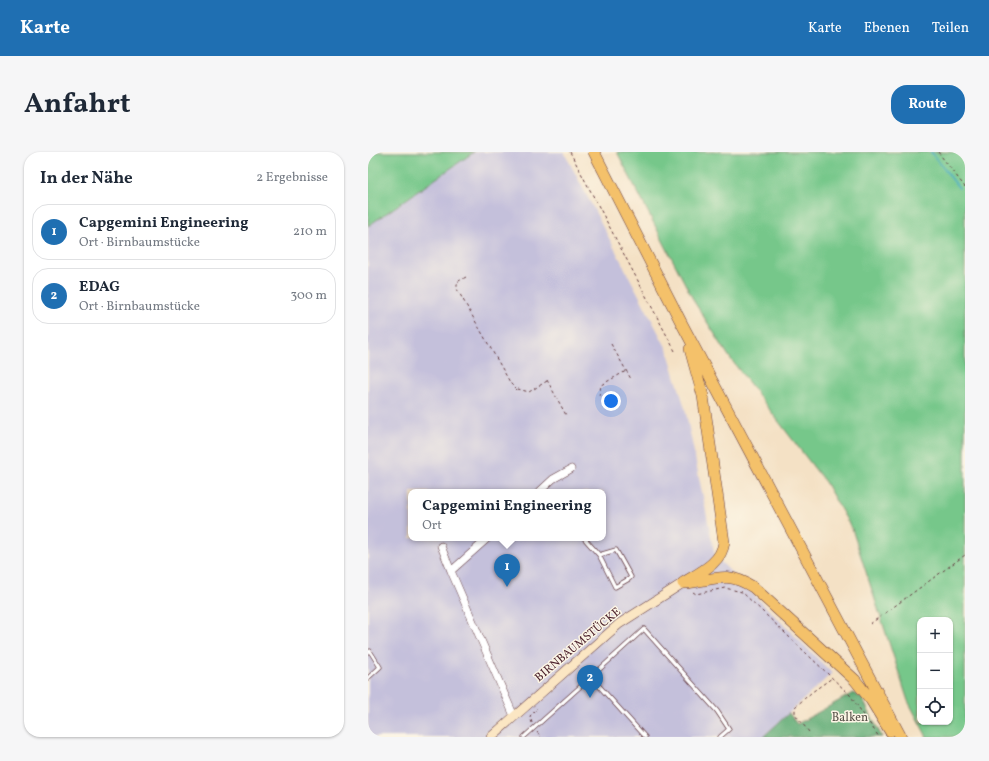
<!DOCTYPE html>
<html lang="de">
<meta charset="utf-8">
<style>
:root{--surface:#fff;--page:#f6f6f7;--text:#1f2937;--muted:#747a83;--line:#e0e1e3;--accent:#1f6fb2}
body{margin:0;font-family:Vollkorn,serif;background:var(--page);color:var(--text)}
.controls{position:absolute;right:12px;bottom:12px;display:grid;overflow:hidden;border-radius:8px;box-shadow:0 1px 3px #0004}
.controls button{width:36px;height:36px;display:grid;place-items:center;padding:0;border:0;border-bottom:1px solid var(--line);background:var(--surface);color:var(--text);font:20px sans-serif}
.you{position:absolute;left:243px;top:249px;width:14px;height:14px;margin:-10px;border:3px solid #fff;border-radius:50%;background:#1a73e8;box-shadow:0 0 0 6px #1a73e833}
.badge{display:grid;place-items:center;width:26px;height:26px;border-radius:50%;background:var(--accent);color:#fff;font-size:13px;font-weight:700}
.pin{position:absolute;translate:-50% -33px;filter:drop-shadow(0 1px 2px #0008)}
.pin::after{content:'';position:absolute;top:21px;width:14px;height:12px;background:inherit;clip-path:polygon(0 0,100% 0,50% 100%)}
.popup{position:absolute;left:40px;top:337px;width:198px;height:52px;box-sizing:border-box;display:grid;place-content:center;border-radius:8px;background:var(--surface);filter:drop-shadow(0 1px 3px #0005);font-size:13px;white-space:nowrap;color:var(--muted)}
.popup b{font-size:15px;color:var(--text)}
.popup::after{content:'';position:absolute;left:50%;top:100%;margin-left:-8px;border:8px solid transparent;border-top-color:var(--surface)}
.list{margin:0;padding:0;list-style:none}
h2{display:flex;justify-content:space-between;align-items:center;height:52px;margin:0;padding:0 16px;font-size:17px}
h2 small{font-size:13px;font-weight:400;color:var(--muted)}
.list li{display:grid;grid-template-columns:26px 1fr auto;gap:12px;align-items:center;box-sizing:border-box;height:56px;margin:0 8px 8px;padding:0 8px;border:1px solid var(--line);border-radius:16px}
.list b{display:block;font-size:15px;white-space:nowrap}
.list p{margin:0;font-size:13px;white-space:nowrap;color:var(--muted)}
.list em{font-size:13px;font-style:normal;color:var(--muted)}
.icon{flex:none;width:22px;height:22px;fill:none;stroke:currentColor;stroke-width:2;stroke-linecap:round;stroke-linejoin:round}
.map{position:relative;flex:none;width:597px;height:585px;overflow:hidden;border-radius:16px}
header{display:flex;align-items:center;gap:24px;box-sizing:border-box;height:56px;padding:0 20px;background:var(--accent);color:#fff}
header strong{font-size:19px}
nav{display:flex;gap:22px;margin-inline-start:auto;font-size:14px}
.intro{display:flex;align-items:center;justify-content:space-between;box-sizing:border-box;height:96px;padding:0 24px}
h1{margin:0;font-size:28px}
.button{padding:10px 18px;border-radius:16px;background:var(--accent);color:#fff;font-size:14px;font-weight:700}
main{display:flex;gap:24px;padding:0 24px}
aside{flex:1;background:var(--surface);border-radius:16px;box-shadow:0 1px 3px #0004}
.map>svg:first-child{display:block}
.industrial{fill:#c4c0db;fill-rule:evenodd}
.green{fill:#76c78a;stroke:#60735a;fill-rule:evenodd}
.forest{fill:#60ac76;stroke:#556650}
.lines{fill:none;stroke-linecap:round;stroke-linejoin:round}
.stream{stroke:#3faabf;stroke-width:2}
.lane-casing{stroke:#643c42;stroke-width:5}
.street-casing{stroke:#643c42;stroke-width:8}
.secondary-casing{stroke:#643c42;stroke-width:10}
.primary-casing{stroke:#643c42;stroke-width:12}
.path{stroke:#643c42;stroke-width:1;stroke-dasharray:3 3;stroke-linecap:butt}
.lane{stroke:#fff;stroke-width:3.5}
.street{stroke:#fff;stroke-width:7}
.secondary{stroke:#fbe6c3;stroke-width:9}
.primary{stroke:#f4c16a;stroke-width:11}
.labels{text-anchor:middle;dominant-baseline:central;stroke-width:3;stroke-linejoin:round;paint-order:stroke}
.street-label{font-size:12px;fill:#4a1f2b;stroke:#fcf5e5}
.park-label{font-size:12px;fill:#575148;stroke:#fcf5e5}
</style>
<header>
<strong>Karte</strong>
<nav><a>Karte</a><a>Ebenen</a><a>Teilen</a></nav>
</header>
<div class="intro"><h1>Anfahrt</h1><a class="button">Route</a></div>
<main>
<aside>
<h2>In der Nähe<small>2 Ergebnisse</small></h2>
<ul class="list">
<li><span class="badge">1</span><div><b>Capgemini Engineering</b><p>Ort · Birnbaumstücke</p></div><em>210 m</em></li>
<li><span class="badge">2</span><div><b>EDAG</b><p>Ort · Birnbaumstücke</p></div><em>300 m</em></li>
</ul>
</aside>
<div class="map">
<svg width="597" height="585" viewBox="0 0 597 585">
<rect width="100%" height="100%" fill="#fcf5e5"/>
<filter id="ink" filterUnits="userSpaceOnUse"><feTurbulence type="fractalNoise" baseFrequency=".025" numOctaves="2"/><feDisplacementMap in="SourceGraphic" scale="8" xChannelSelector="R" yChannelSelector="G"/><feConvolveMatrix kernelMatrix="1 2 1 2 8 2 1 2 1" color-interpolation-filters="sRGB"/></filter>
<filter id="wash" filterUnits="userSpaceOnUse"><feTurbulence type="fractalNoise" baseFrequency=".012" numOctaves="4" result="noise"/><feDisplacementMap in="SourceGraphic" scale="16" xChannelSelector="R" yChannelSelector="G"/><feGaussianBlur stdDeviation="0.9" result="paint"/><feColorMatrix in="noise" values="0 0 0 0 0 0 0 0 0 0 0 0 0 0 0 0 0 1.4 0 .05"/><feComposite in="paint" operator="in"/></filter>
<g filter="url(#wash)">
<rect width="100%" height="100%" fill="#f4e1c5"/>
<path class="industrial" d="M106,0H196L299,197L317,256L347,404L464,521L395,585H0V74ZM43,340H235V386H43Z"/>
<path class="green" d="M0,0H106L0,74Z
M249,0H597V585H559L540,549L484,377L457,330L362,206L327,151ZM552,468H582V570H552Z"/>
<path class="forest" d="M485,541L494,546L514,585H395L421,561L429,572Z"/>
<g class="lines">
<path class="stream" d="M563,0L591,36"/>
</g>
</g>
<g filter="url(#ink)">
<g class="lines">
<g class="lane-casing">
<path id="lane" d="M216,386L231,403L247,435L261,427L263,425L248,398L231,403
M0,500L2,499L12,515L0,526
M223,525L276,477L349,559L361,577L352,585
M156,585L223,525L277,585"/>
</g>
<g class="street-casing">
<path id="street" d="M171,340L185,327L203,317
M120,386L83,419L146,564
M73,394L83,419"/>
</g>
<g class="secondary-casing">
<path id="secondary" d="M123,585L251,472L315,431"/>
</g>
<g class="primary-casing">
<path id="primary" d="M226,0L314,172L533,585
M315,431C331,421 354,411 356,390L335,244L322,197
M318,431C347,428 357,418 385,435L487,528L503,548L522,579"/>
</g>
<path class="path" d="M202,0L307,199
M570,0L597,35
M98,125L89,130V137L143,232L150,239V237L161,240L179,229
M243,192L263,227
M179,228L198,263
M231,244L233,233L258,219
M325,440L328,442L357,436L374,440L482,543L511,585
M502,472L597,403
M164,571L162,564L169,557L168,556
M169,580L173,585
M441,580L427,562V555L444,540L464,526"/>
<use href="#lane" class="lane"/>
<use href="#street" class="street"/>
<use href="#secondary" class="secondary"/>
<use href="#primary" class="primary"/>
</g>
</g>
<g class="labels">
<g class="street-label">
<text transform="translate(210 493) rotate(-40)">BIRNBAUMSTÜCKE</text>
</g>
<g class="park-label">
<text x="482" y="566">Balken</text>
</g>
</g>
</svg>
<div class="controls">
<button>+</button>
<button>−</button>
<button><svg class="icon" aria-label="locate" viewBox="0 0 24 24"><circle cx="12" cy="12" r="6"/><path d="M12 2v4M12 18v4M2 12h4M18 12h4"/></svg></button>
</div>
<div class="you"></div>
<div class="pin badge" style="left:139px;top:435px">1</div>
<div class="popup"><b>Capgemini Engineering</b>Ort</div>
<div class="pin badge" style="left:222px;top:546px">2</div>
</div>
</main>
